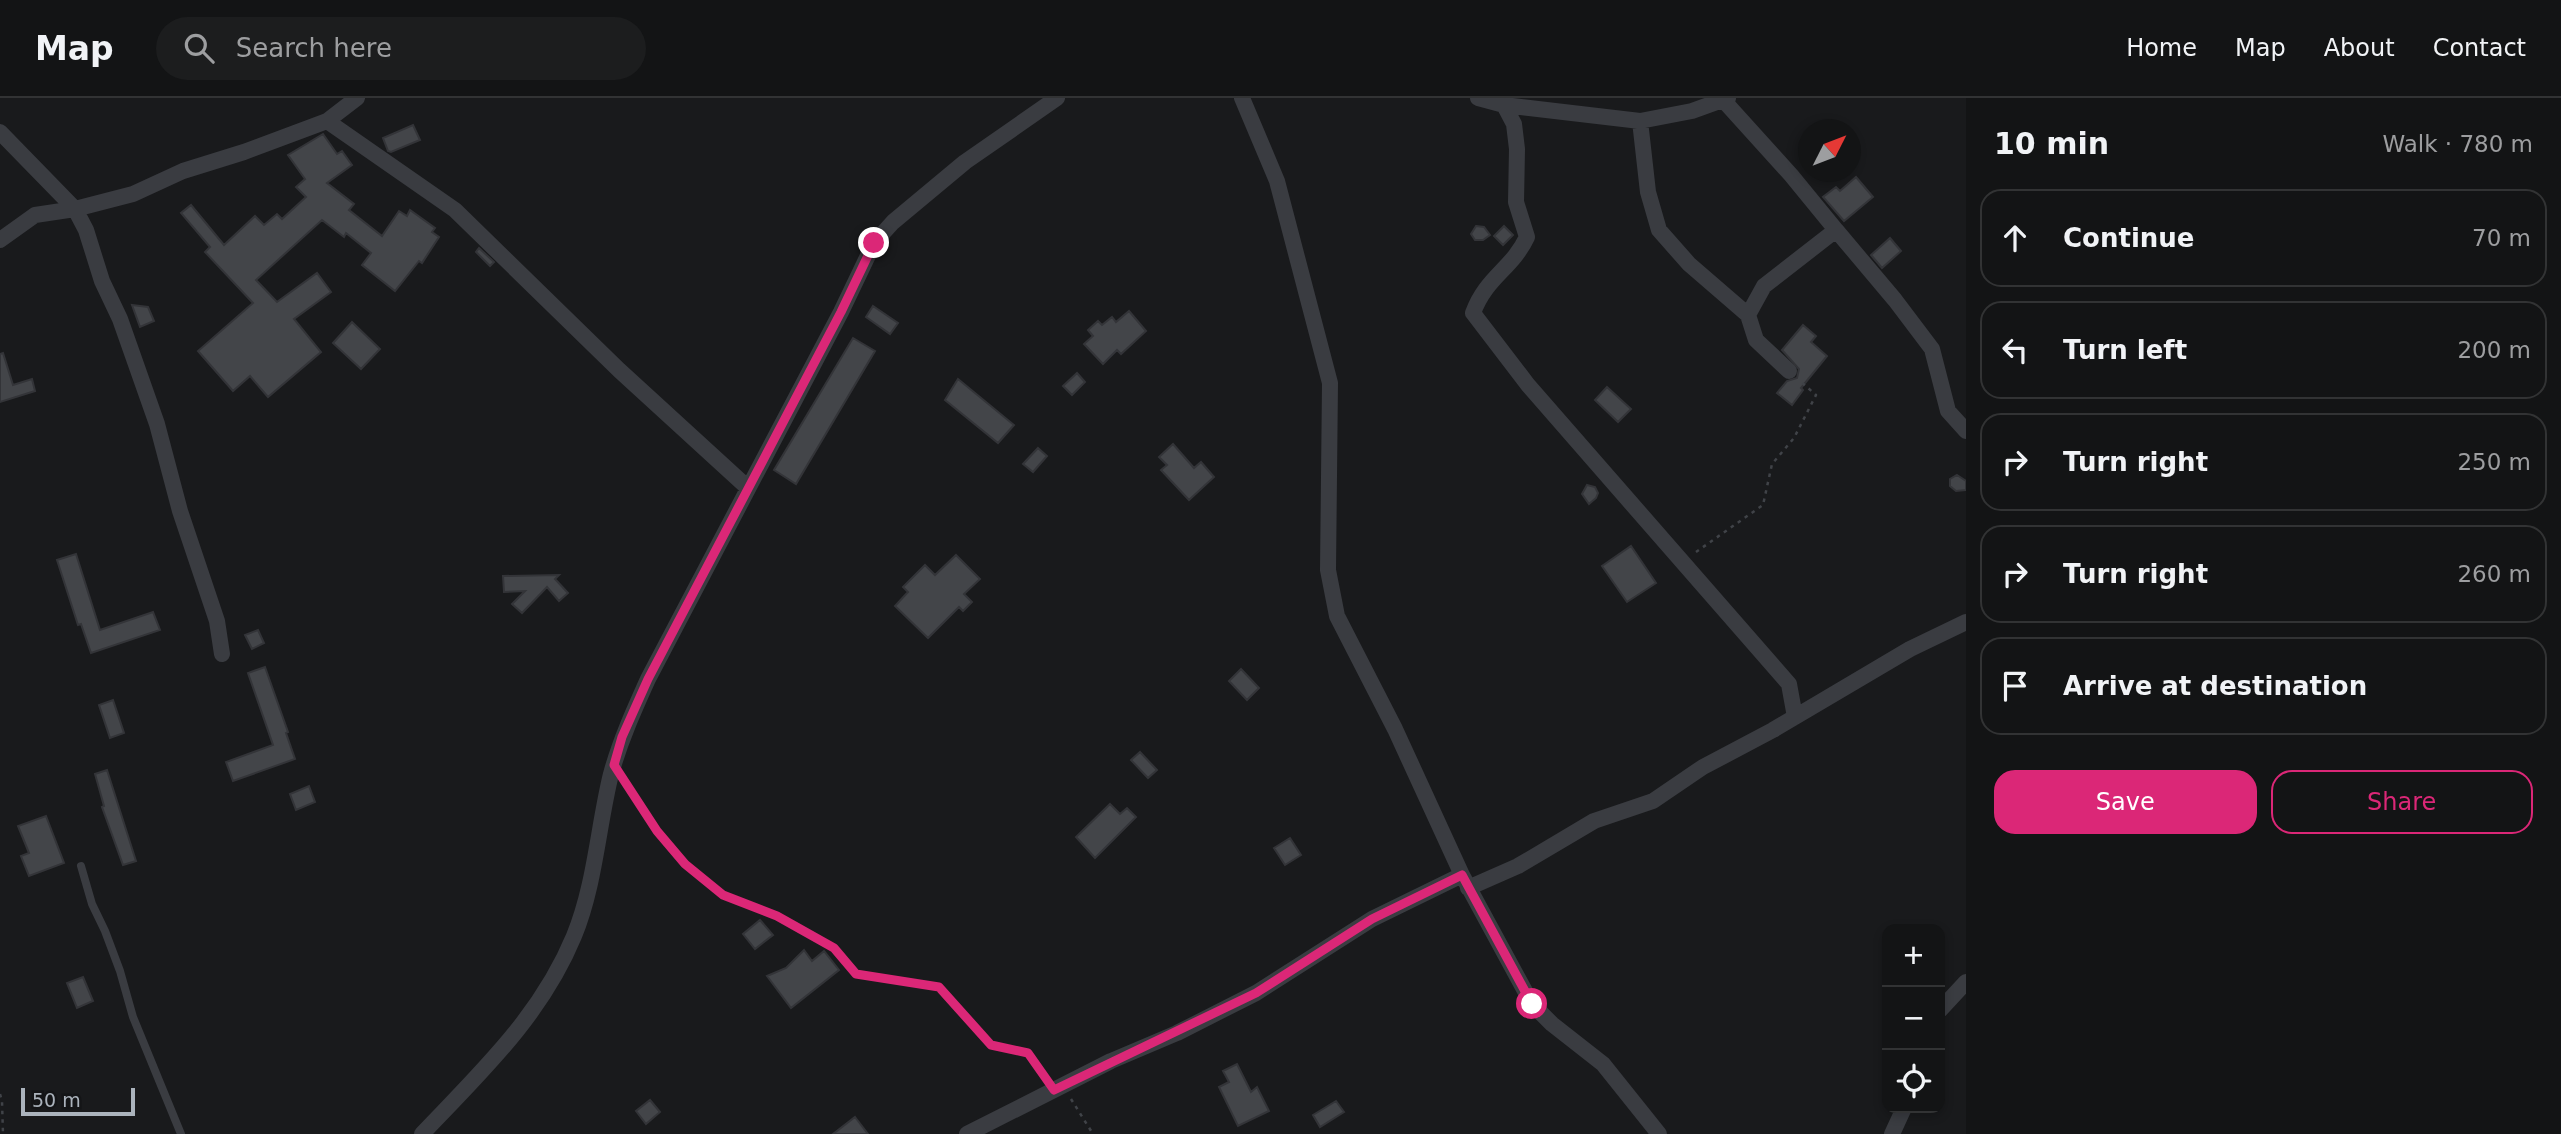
<!DOCTYPE html>
<meta charset="utf-8">
<style>
:root{--surface:#131415;--page:#1c1d1e;--text:#f1f3f6;--muted:#9d9ea0;--line:#323334;--accent:#db2777}
body{margin:0;font-family:"DejaVu Sans",sans-serif;background:var(--page);color:var(--text)}
.controls{position:absolute;right:21px;bottom:21px;display:grid;overflow:hidden;border-radius:14px;box-shadow:0 4px 10px #0003}
.controls button{width:63px;height:63px;display:grid;place-items:center;padding:0;border:0;border-bottom:2px solid var(--line);background:var(--surface);color:var(--text);font:35px sans-serif}
.compass{position:absolute;left:1798px;top:21px;width:63px;height:63px;border-radius:50%;background:var(--surface);box-shadow:0 4px 10px #0003;rotate:48deg}
.scale{position:absolute;left:21px;bottom:18px;width:114px;box-sizing:border-box;padding-left:7px;border:4px solid #abb3bc;border-top:0;font-size:19px;line-height:24px;white-space:nowrap;color:#abb3bc;-webkit-text-stroke:5px #141517;paint-order:stroke}
.stop{position:absolute;width:21px;height:21px;margin:-16px;border:5px solid #db2777;border-radius:50%;background:#fff}
.stop.end{background:#db2777;border-color:#fff;box-shadow:0 2px 7px #0008}
.list{margin:0;padding:0;list-style:none}
h2{display:flex;justify-content:space-between;align-items:center;height:91px;margin:0;padding:0 28px;font-size:30px}
h2 small{font-size:23px;font-weight:400;color:var(--muted)}
.list li{display:grid;grid-template-columns:46px 1fr auto;gap:21px;align-items:center;box-sizing:border-box;height:98px;margin:0 14px 14px;padding:0 14px;border:2px solid var(--line);border-radius:21px}
.list b{display:block;font-size:26px;white-space:nowrap}
.list em{font-size:23px;font-style:normal;color:var(--muted)}
.actions{display:flex;gap:14px;padding:21px 28px}
.actions a{flex:1;padding:16px 0;border:2px solid var(--accent);border-radius:21px;text-align:center;font-size:24px;color:var(--accent)}
.actions .main{background:var(--accent);color:#fff}
.icon{flex:none;width:38px;height:38px;fill:none;stroke:currentColor;stroke-width:2;stroke-linecap:round;stroke-linejoin:round}
.map{position:relative;flex:none;width:1966px;height:1036px;overflow:hidden}
header{display:flex;align-items:center;gap:42px;box-sizing:border-box;height:98px;padding:0 35px;background:var(--surface);border-bottom:2px solid var(--line)}
header strong{font-size:33px}
nav{display:flex;gap:38px;margin-inline-start:auto;font-size:24px}
.search{width:490px;height:63px;background:var(--page);display:flex;align-items:center;gap:18px;box-sizing:border-box;padding:0 24px;border-radius:38px;color:var(--muted);font-size:26px}
main{display:flex}
aside{flex:1;background:var(--surface)}
.map>svg:first-child{display:block}
.building{fill:#434549;stroke:#333438;stroke-width:2}
.lines{fill:none;stroke-linecap:round;stroke-linejoin:round}
.path{stroke:#404348;stroke-width:2.5;stroke-dasharray:3.5 5;stroke-linecap:butt}
.service{stroke:#3a3c41;stroke-width:8}
.minor{stroke:#3a3c41;stroke-width:16}
.route{stroke:#db2777;stroke-width:9}
</style>
<header>
<strong>Map</strong>
<div class="search"><svg class="icon" aria-label="search" viewBox="0 0 24 24"><circle cx="10" cy="10" r="6"/><path d="M15 15l6 6"/></svg>Search here</div>
<nav><a>Home</a><a>Map</a><a>About</a><a>Contact</a></nav>
</header>
<main>
<div class="map">
<svg width="1966" height="1036" viewBox="0 0 1966 1036">
<rect width="100%" height="100%" fill="#191a1c"/>
<path class="building" d="M413,27L420,42L391,54L388,53L383,40Z
M323,36L337,56L342,53L352,67L327,85L354,106L349,112L382,138L399,113L407,118L410,112L435,130L432,134L439,139L422,165L419,163L395,193L362,167L371,155L346,135L344,139L322,122L256,182L277,204L317,175L331,194L294,221L321,254L268,299L250,278L233,293L198,253L253,205L205,154L210,149L181,115L191,107L224,147L255,118L264,127L277,116L282,121L306,99L296,89L305,81L288,57Z
M1856,79L1873,99L1844,123L1823,99L1836,89L1840,93Z
M1476,128L1484,129L1490,137L1483,142H1475L1471,136Z
M1504,128L1513,137L1503,147L1494,138Z
M1890,140L1901,153L1882,170L1871,157Z
M479,150L494,164L490,168L476,154Z
M132,207L148,209L154,223L140,229Z
M873,208L898,225L890,236L866,219Z
M1129,213L1146,233L1121,256L1117,252L1103,266L1084,246L1093,238L1088,232L1098,223L1102,227L1112,219L1116,224Z
M352,224L380,251L361,271L333,245Z
M1803,227L1816,238L1811,244L1827,258L1801,290L1803,292L1792,307L1777,295L1787,283L1797,280L1799,271L1782,252Z
M853,240L875,253L796,386L774,372Z
M3,255L13,287L32,281L35,293L0,304V256Z
M1077,275L1085,284L1072,297L1063,288Z
M958,281L1014,327L998,345L945,302Z
M1607,289L1631,311L1618,324L1595,302Z
M1173,346L1194,370L1201,364L1214,379L1189,402L1161,372L1167,367L1159,359Z
M1038,350L1047,358L1033,374L1023,366Z
M1957,377L1966,383V392L1956,393L1950,388V381Z
M1587,387L1595,389L1598,395L1596,400L1589,406L1582,396Z
M1631,448L1656,485L1627,504L1602,468Z
M76,456L100,532L153,514L160,532L91,555L81,526L78,527L57,462Z
M956,457L980,481L964,496L972,504L963,513L959,509L928,540L895,508L908,494L903,489L925,467L935,477Z
M559,477L555,481L568,495L559,503L547,489L522,515L512,506L525,493L504,494L503,478Z
M258,532L264,545L252,551L245,537Z
M265,569L288,634L286,635L295,661L233,683L226,664L273,647L248,575Z
M1241,571L1259,590L1247,602L1229,583Z
M113,602L124,635L110,640L99,607Z
M1140,654L1157,672L1148,680L1131,662Z
M107,672L136,763L123,767L102,709L104,708L95,676Z
M309,688L315,704L296,712L290,696Z
M1110,706L1120,716L1127,710L1136,719L1095,760L1076,739Z
M46,718L64,765L29,778L21,758L29,755L18,728Z
M1290,740L1301,757L1285,767L1274,750Z
M760,822L773,837L755,851L743,836Z
M804,852L812,863L824,853L839,872L791,910L767,878L786,870Z
M83,879L93,903L77,910L67,885Z
M1237,966L1251,994L1257,989L1269,1013L1238,1028L1219,989L1229,984L1223,973Z
M650,1002L660,1014L646,1026L636,1013Z
M1336,1003L1344,1014L1320,1029L1313,1017Z
M855,1019L868,1036H833Z"/>
<g class="lines">
<path class="path" d="M1696,454L1763,407L1772,366L1794,340L1816,297L1800,283
M625,685L658,733L685,766L723,797L777,818L834,850L856,876L939,889L991,947L1028,955L1044,979
M0,996L2,1003L3,1036
M1071,1001L1093,1036"/>
<path class="service" d="M81,768L92,806L105,833L120,873L133,919L181,1036"/>
<path class="minor" d="M1242,0L1277,83L1330,285L1328,472L1337,518L1395,631L1462,777L1532,906L1552,926L1603,966L1659,1036
M1478,0L1504,7L1640,23L1692,13L1728,0
M1724,3L1791,77L1836,132L1764,188L1748,217L1756,242L1789,273
M1504,7L1514,26L1517,51L1516,104L1527,139C1512,171 1486,179 1473,215L1528,287L1789,586L1795,619
M327,23L357,0
M1640,23L1648,94L1659,132L1689,166L1748,217
M0,34L75,111L86,132L102,183L120,221L157,326L180,413L217,523L222,556
M1836,132L1895,202L1932,251L1948,313L1966,333
M0,142L35,117L75,111L133,96L183,73L244,54L327,23L455,112L619,272L748,390
M1468,790L1518,768L1594,723L1653,703L1703,669L1773,632L1910,551L1966,524
M1940,912L1966,884
M422,1036C481,974 541,918 574,838C595,787 598,729 611,676C620,643 634,612 648,581L841,214L874,145L893,124L965,64L1057,0
M967,1036L1111,963L1177,935L1256,895L1372,821L1462,777
M1892,1036L1904,1010"/>
</g>
<g class="lines">
<path class="route" d="M874,145L841,214L648,581L622,639L614,667L657,733L685,766L723,797L777,818L834,850L856,876L939,889L991,947L1028,955L1054,992L1256,895L1372,821L1462,777L1532,906"/>
</g>
</svg>
<div class="controls">
<button>+</button>
<button>−</button>
<button><svg class="icon" aria-label="locate" viewBox="0 0 24 24"><circle cx="12" cy="12" r="6"/><path d="M12 2v4M12 18v4M2 12h4M18 12h4"/></svg></button>
</div>
<svg class="compass" viewBox="-18 -18 36 36"><path d="M0-13l5 13h-10z" fill="#e53935"/><path d="M0 13l5-13h-10z" fill="#9d9ea0"/></svg>
<div class="scale">50 m</div>
<div class="stop" style="left:1532px;top:906px"></div>
<div class="stop end" style="left:874px;top:145px"></div>
</div>
<aside>
<h2>10 min<small>Walk · 780 m</small></h2>
<ul class="list">
<li><svg class="icon" aria-label="ahead" viewBox="0 0 24 24"><path d="M12 20V5M6 11l6-6 6 6"/></svg><div><b>Continue</b></div><em>70 m</em></li>
<li><svg class="icon" aria-label="left" viewBox="0 0 24 24"><path d="M17 20v-9H6M10 6l-5 5 5 5"/></svg><div><b>Turn left</b></div><em>200 m</em></li>
<li><svg class="icon" aria-label="right" viewBox="0 0 24 24"><path d="M7 20v-9h11M14 6l5 5-5 5"/></svg><div><b>Turn right</b></div><em>250 m</em></li>
<li><svg class="icon" aria-label="right" viewBox="0 0 24 24"><path d="M7 20v-9h11M14 6l5 5-5 5"/></svg><div><b>Turn right</b></div><em>260 m</em></li>
<li><svg class="icon" aria-label="arrive" viewBox="0 0 24 24"><path d="M6 21V4h12l-3 4 3 4H6"/></svg><div><b>Arrive at destination</b></div></li>
</ul>
<div class="actions"><a class="main">Save</a><a>Share</a></div>
</aside>
</main>
